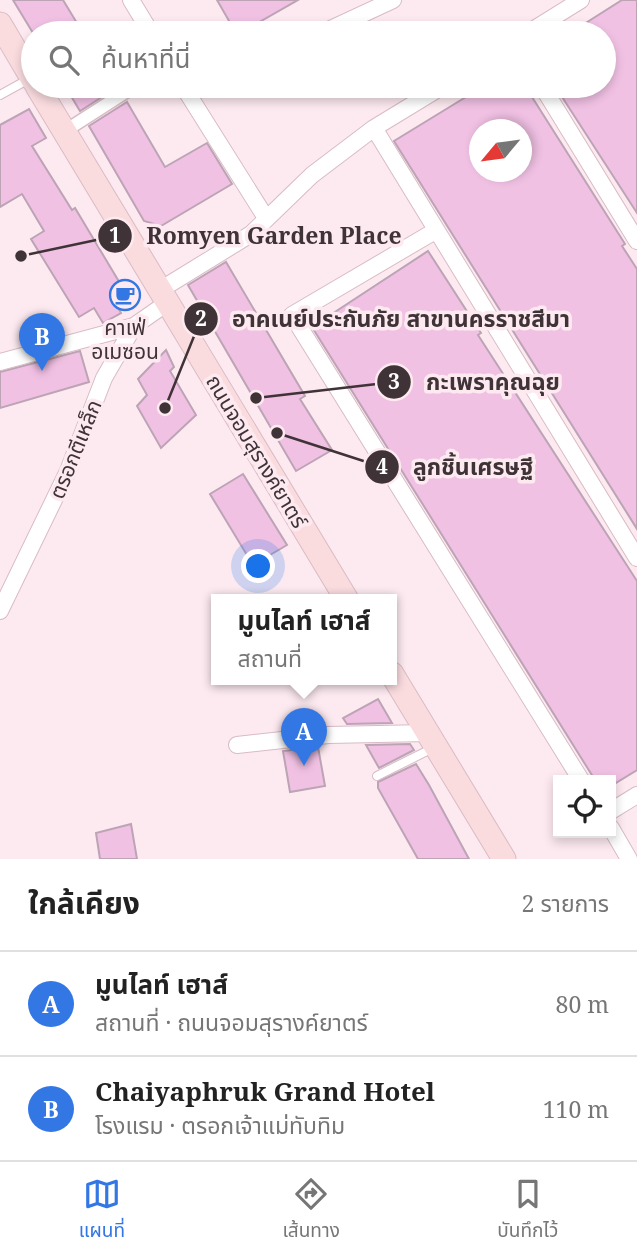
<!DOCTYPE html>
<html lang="th">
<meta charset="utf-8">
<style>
:root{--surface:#fff;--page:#f2f2f2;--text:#222;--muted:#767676;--line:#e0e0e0;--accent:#3277e4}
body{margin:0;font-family:"Noto Serif","Noto Sans Thai",serif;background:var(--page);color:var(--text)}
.controls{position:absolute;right:21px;bottom:21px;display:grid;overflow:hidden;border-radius:0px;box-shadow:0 4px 10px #0003}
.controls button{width:63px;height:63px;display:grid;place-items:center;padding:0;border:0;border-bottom:2px solid var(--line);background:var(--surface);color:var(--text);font:35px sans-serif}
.compass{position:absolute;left:469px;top:119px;width:63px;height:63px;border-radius:50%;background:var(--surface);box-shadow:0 4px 10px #0003;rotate:241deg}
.you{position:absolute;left:259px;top:567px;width:24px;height:24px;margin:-18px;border:5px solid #fff;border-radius:50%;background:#1a73e8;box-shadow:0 0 0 10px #1a73e833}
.badge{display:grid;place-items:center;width:46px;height:46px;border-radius:50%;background:var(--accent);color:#fff;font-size:23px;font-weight:700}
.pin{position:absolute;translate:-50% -58px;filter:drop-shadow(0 2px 4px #0008)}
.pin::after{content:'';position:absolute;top:37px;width:24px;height:21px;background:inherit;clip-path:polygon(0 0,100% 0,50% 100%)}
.popup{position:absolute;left:211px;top:594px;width:186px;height:91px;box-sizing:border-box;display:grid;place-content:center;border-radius:0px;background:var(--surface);filter:drop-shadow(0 2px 5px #0005);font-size:23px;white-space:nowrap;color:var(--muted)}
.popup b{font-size:26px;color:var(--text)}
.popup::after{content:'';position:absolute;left:50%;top:100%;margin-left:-14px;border:14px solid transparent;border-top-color:var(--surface)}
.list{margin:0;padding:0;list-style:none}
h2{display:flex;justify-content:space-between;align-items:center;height:91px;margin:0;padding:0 28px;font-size:30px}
h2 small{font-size:23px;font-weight:400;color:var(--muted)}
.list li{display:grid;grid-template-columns:46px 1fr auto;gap:21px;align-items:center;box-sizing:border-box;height:105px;padding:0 28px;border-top:2px solid var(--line)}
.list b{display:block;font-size:26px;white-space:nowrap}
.list p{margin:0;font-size:23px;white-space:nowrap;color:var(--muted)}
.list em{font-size:23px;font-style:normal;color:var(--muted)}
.icon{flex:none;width:38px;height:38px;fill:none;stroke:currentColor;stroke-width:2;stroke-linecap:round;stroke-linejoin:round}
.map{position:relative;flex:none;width:637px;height:859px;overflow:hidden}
.search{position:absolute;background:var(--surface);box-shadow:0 4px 10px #0003;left:21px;right:21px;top:21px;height:77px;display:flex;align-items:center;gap:18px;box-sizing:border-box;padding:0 24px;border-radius:38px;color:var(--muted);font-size:26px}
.sheet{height:301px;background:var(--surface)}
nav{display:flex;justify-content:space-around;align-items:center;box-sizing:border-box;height:98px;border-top:2px solid var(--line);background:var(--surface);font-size:19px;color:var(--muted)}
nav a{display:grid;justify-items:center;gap:4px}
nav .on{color:var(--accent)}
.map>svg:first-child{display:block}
.building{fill:#f1c1e4;stroke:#bca4b5;stroke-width:2;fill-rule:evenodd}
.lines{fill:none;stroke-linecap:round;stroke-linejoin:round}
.service-casing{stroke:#d9bbc5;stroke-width:10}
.pedestrian-casing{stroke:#d9bbc5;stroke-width:15}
.minor-casing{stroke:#d9bbc5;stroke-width:18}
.secondary-casing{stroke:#d9bbc5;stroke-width:25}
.service{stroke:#fff;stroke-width:8}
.pedestrian{stroke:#fff;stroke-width:12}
.minor{stroke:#fff;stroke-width:16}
.secondary{stroke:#fadcdf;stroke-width:23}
.labels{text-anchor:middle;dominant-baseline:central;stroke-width:7;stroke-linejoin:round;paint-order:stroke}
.poi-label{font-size:21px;fill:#3f3337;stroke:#fdeaf1}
.street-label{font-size:21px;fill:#3f3337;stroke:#fdeaf1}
.leader{fill:none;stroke:#3f3337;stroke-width:2.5}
.callout-dot{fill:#3f3337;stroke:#fdeaf1;stroke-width:2.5}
.mark-label{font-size:21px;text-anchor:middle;font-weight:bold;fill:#fff}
.callout-label{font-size:23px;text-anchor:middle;font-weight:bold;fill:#3f3337;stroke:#fdeaf1;stroke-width:7;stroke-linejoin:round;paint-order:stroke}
</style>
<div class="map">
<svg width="637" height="859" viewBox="0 0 637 859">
<rect width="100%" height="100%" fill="#fdeaf1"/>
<path class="building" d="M13,0H63L83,33H33Z
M217,0H298L240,33H236Z
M622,0H637V213L555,86H604V33H570Z
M65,86H115L116,88L80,111Z
M484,86H525L625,244L622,246L637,269V529L394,141ZM480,130H522V172H480Z
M127,102L165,167L207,143L232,184L161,226L144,221L89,126Z
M29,109L46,138L32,146L72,210L75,208L124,290L112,297L121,313L103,323L94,308L79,317L31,239L44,231L22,194L0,207V125Z
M428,251L481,333L478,335L637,581V770L611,786V780H595L312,327Z
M226,262L305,396L300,399L332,450L296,471L188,285Z
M166,350L174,367L170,371L196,415L161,448L137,406L147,395L138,379Z
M80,351L89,382L0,408V372Z
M243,474L287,545L253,565L210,494Z
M378,699L392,723L347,724L343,718Z
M410,744L414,750L379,768L366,745Z
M318,747L325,786L290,792L283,751Z
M416,764L429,785L469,859H418L378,788V782Z
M131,824L137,859H100L96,833Z"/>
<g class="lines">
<g class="service-casing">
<path id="service" d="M0,95L29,79
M377,776L433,748"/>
</g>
<g class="pedestrian-casing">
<path id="pedestrian" d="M65,131L135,86"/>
</g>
<g class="minor-casing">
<path id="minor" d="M131,0L151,33
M322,33L393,0
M528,33L581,0
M183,86L266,218
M542,86L637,241
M374,128L637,558
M435,231L292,315L581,780
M160,290L251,234L312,175L374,128L443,86
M0,362L134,326
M0,611L68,471L104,378L134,326L167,303
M237,745L328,735L428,733
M611,811L637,795
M611,828L629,859"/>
</g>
<g class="secondary-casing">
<path id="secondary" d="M0,24L33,80
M37,86L347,600
M392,674L504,859"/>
</g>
<use href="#service" class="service"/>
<use href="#pedestrian" class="pedestrian"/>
<use href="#minor" class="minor"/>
<use href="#secondary" class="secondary"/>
</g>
<defs>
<g id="cafe-ring" transform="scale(1.575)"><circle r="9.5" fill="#fdeaf1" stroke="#3277e4" stroke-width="1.5"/><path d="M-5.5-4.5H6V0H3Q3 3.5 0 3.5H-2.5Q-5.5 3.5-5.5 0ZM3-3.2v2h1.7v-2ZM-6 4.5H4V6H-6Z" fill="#3277e4"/></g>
</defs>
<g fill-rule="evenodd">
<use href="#cafe-ring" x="125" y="295"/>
</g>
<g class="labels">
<g class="poi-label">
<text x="125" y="327">คาเฟ่<tspan x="125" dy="24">อเมซอน</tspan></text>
</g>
<g class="street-label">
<text transform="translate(75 449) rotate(-68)">ตรอกตีเหล็ก</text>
<text transform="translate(257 451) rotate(59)">ถนนจอมสุรางค์ยาตร์</text>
</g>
</g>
<path class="leader" d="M21 256L115 236M165 408L201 319M256 398L394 382M277 433L382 467"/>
<g class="callout-dot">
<circle cx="21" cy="256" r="7"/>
<circle cx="165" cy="408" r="7"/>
<circle cx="256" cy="398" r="7"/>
<circle cx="277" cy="433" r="7"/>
<circle cx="115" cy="236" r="18"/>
<circle cx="201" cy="319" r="18"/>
<circle cx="394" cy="382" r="18"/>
<circle cx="382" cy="467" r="18"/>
</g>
<g class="mark-label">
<text x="115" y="243">1</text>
<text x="201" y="326">2</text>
<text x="394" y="389">3</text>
<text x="382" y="474">4</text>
</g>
<g class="callout-label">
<text x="274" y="244">Romyen Garden Place</text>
<text x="401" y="327">อาคเนย์ประกันภัย สาขานครราชสีมา</text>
<text x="493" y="390">กะเพราคุณฉุย</text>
<text x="473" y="475">ลูกชิ้นเศรษฐี</text>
</g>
</svg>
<div class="controls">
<button><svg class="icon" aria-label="locate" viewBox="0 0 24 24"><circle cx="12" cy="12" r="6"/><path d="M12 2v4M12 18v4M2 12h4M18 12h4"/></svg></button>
</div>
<svg class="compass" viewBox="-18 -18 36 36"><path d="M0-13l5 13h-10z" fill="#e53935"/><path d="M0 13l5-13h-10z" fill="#767676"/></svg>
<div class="you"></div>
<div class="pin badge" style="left:304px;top:766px">A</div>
<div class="popup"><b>มูนไลท์ เฮาส์</b>สถานที่</div>
<div class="pin badge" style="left:42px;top:371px">B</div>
<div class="search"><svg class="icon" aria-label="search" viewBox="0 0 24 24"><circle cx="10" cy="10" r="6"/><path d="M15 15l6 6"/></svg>ค้นหาที่นี่</div>
</div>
<section class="sheet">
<h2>ใกล้เคียง<small>2 รายการ</small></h2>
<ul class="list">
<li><span class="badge">A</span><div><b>มูนไลท์ เฮาส์</b><p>สถานที่ · ถนนจอมสุรางค์ยาตร์</p></div><em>80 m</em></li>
<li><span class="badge">B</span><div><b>Chaiyaphruk Grand Hotel</b><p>โรงแรม · ตรอกเจ้าแม่ทับทิม</p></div><em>110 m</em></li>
</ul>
</section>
<nav>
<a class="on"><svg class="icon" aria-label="map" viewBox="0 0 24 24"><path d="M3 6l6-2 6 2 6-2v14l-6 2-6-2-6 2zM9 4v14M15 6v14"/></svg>แผนที่</a>
<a><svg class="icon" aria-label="directions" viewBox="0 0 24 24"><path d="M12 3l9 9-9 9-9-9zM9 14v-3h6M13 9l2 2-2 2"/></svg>เส้นทาง</a>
<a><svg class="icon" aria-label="saved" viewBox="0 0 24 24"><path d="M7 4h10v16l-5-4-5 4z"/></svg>บันทึกไว้</a>
</nav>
